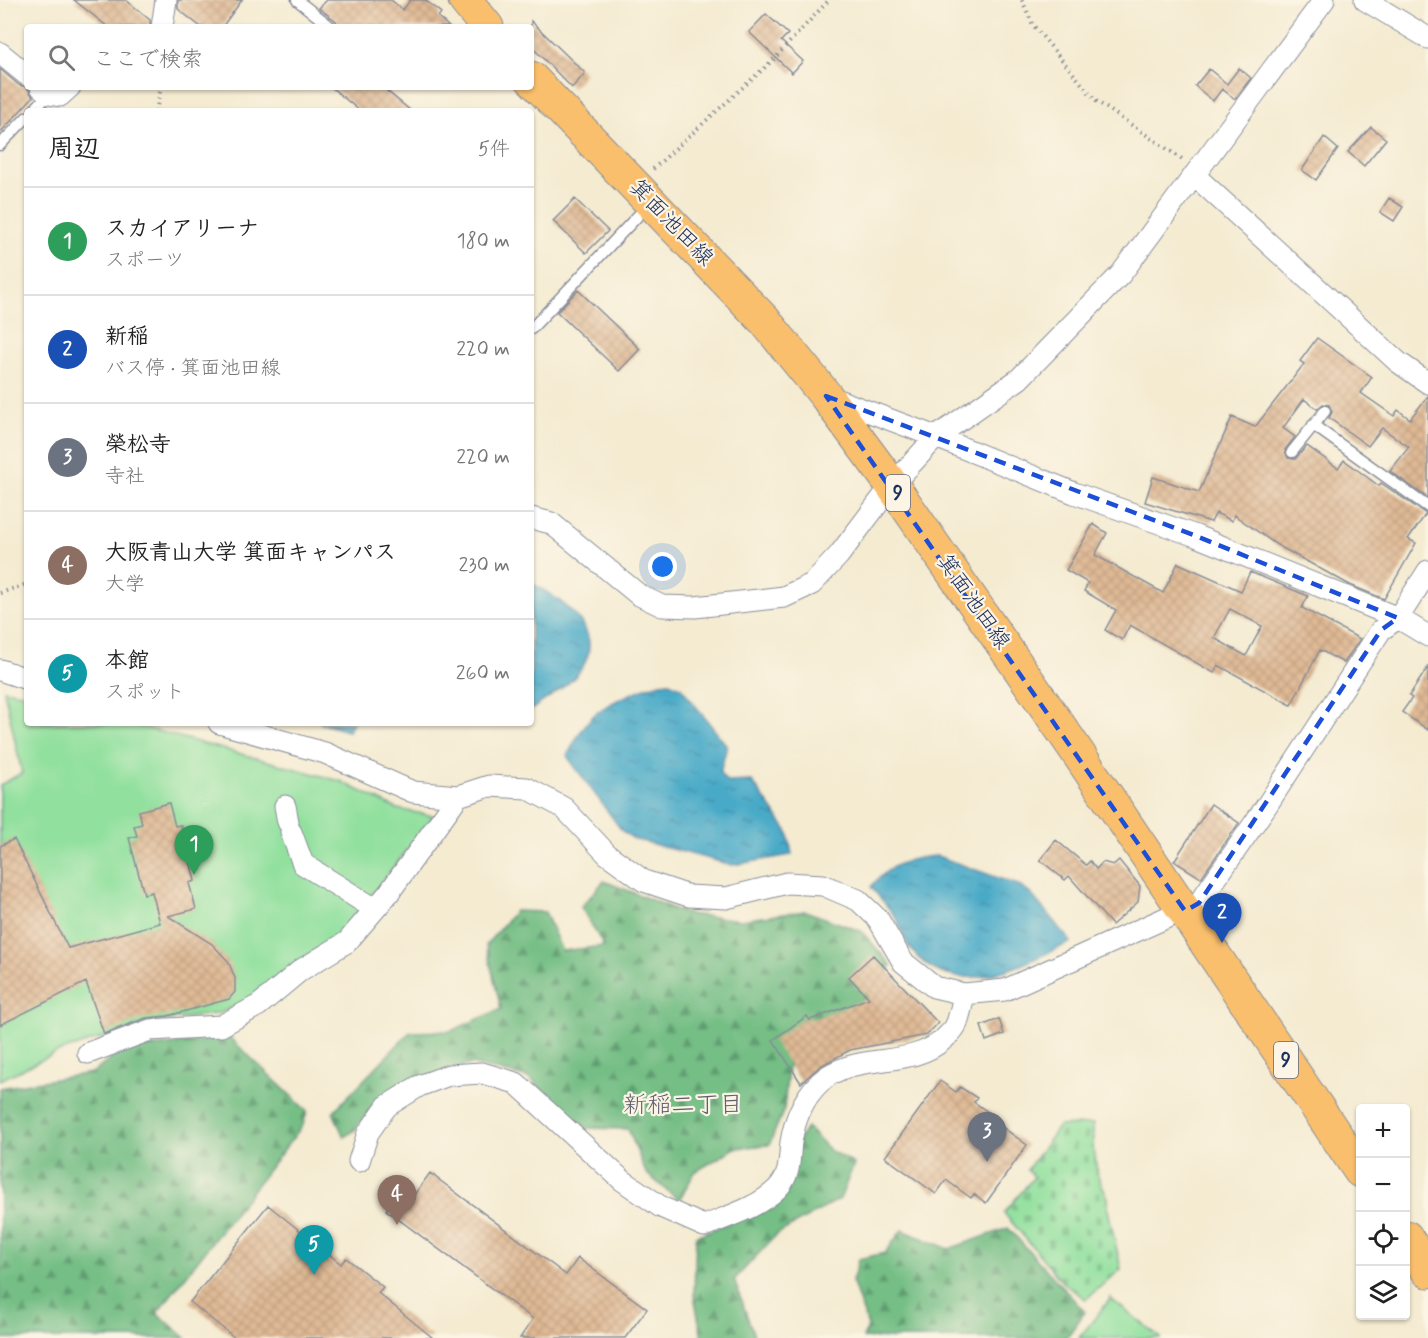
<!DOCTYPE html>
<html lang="ja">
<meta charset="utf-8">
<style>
:root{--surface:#fff;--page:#f6f6f6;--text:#222;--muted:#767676;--line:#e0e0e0;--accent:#c8321e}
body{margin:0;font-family:Mynerve,"Klee One",sans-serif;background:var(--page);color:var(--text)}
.controls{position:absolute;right:18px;bottom:18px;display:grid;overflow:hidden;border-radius:6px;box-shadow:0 2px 4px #0004}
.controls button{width:54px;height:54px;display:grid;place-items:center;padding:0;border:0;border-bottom:2px solid var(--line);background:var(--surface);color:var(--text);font:30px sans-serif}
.you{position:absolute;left:663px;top:567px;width:21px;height:21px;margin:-15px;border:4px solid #fff;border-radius:50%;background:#1a73e8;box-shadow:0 0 0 9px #1a73e833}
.badge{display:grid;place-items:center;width:39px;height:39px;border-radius:50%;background:var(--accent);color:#fff;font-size:20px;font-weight:700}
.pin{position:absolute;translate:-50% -50px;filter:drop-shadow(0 2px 3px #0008)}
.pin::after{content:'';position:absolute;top:32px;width:21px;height:18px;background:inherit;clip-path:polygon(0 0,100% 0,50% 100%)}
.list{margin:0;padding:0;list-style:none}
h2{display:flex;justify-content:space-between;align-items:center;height:78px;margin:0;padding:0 24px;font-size:26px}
h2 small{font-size:20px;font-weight:400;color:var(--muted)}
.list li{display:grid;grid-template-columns:39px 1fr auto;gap:18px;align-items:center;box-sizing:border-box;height:108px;padding:0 24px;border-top:2px solid var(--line)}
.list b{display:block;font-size:22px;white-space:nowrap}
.list p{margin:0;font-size:20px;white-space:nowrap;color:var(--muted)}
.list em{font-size:20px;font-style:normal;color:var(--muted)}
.icon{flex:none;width:33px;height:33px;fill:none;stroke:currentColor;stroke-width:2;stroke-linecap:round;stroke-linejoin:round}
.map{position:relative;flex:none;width:1428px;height:1338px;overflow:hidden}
.search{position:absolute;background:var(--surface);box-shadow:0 2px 4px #0004;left:24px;top:24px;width:510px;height:66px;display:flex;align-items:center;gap:15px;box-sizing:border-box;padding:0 21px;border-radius:6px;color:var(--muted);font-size:22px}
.panel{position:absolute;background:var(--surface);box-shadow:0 2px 4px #0004;left:24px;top:108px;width:510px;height:618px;border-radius:6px}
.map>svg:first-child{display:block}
.forest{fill:url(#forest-firs);stroke:#487672;stroke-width:1.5}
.cemetery{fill:url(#cemetery-stones);stroke:#56887e;stroke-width:1.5}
.pitch{fill:#91e09e;stroke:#56887e;stroke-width:1.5}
.water{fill:url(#water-ripples);stroke:#326c93;stroke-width:1.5}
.building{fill:url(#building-cross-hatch);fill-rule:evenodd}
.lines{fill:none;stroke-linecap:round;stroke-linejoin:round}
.lane-casing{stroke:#888d98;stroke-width:13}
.street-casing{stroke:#888d98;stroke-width:23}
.primary-casing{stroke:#888d98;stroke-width:35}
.path{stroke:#888d98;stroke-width:4;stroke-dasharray:1.5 4.5;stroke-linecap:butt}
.lane{stroke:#fff;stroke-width:10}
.street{stroke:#fff;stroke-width:21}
.primary{stroke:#f9bf6d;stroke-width:33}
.marked{fill:none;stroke:#1d4ed8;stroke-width:4.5;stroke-dasharray:12 8;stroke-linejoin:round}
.labels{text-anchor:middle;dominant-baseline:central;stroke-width:4.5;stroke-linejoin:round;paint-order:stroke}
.shield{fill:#fcf5e5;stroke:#5e6a86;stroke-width:1.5}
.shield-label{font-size:21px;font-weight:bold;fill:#1b2f5e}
.street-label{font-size:22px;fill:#1b2f5e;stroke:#fcf5e5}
.neighbourhood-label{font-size:24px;fill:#605f71;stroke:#fcf5e5}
</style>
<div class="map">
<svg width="1428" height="1338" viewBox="0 0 1428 1338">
<defs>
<pattern id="forest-firs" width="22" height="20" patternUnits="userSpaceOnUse" patternTransform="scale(1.5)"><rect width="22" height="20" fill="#74be85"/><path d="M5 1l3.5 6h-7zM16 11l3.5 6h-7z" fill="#5e9b70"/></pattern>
<pattern id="cemetery-stones" width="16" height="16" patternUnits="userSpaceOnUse" patternTransform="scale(1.5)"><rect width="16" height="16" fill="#91e09e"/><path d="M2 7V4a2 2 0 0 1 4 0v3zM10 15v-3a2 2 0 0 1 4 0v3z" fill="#7cc08a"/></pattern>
<pattern id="water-ripples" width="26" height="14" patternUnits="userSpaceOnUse" patternTransform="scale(1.5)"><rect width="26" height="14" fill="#49aac8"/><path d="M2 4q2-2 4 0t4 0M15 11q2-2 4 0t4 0" fill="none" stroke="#3c8ba6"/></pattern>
<pattern id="building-cross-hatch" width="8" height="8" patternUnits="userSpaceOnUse" patternTransform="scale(1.5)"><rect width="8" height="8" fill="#dfb994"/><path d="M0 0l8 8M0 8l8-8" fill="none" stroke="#bf9f82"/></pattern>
</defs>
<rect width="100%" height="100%" fill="#fcf5e5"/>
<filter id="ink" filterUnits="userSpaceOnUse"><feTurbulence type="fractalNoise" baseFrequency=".0167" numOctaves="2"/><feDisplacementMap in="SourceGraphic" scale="12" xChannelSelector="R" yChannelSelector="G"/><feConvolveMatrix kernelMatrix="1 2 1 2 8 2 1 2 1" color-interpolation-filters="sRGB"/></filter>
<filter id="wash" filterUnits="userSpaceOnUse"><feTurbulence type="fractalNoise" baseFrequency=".008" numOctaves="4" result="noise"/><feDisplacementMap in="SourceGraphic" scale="24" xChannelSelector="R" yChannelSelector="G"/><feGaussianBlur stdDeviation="1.35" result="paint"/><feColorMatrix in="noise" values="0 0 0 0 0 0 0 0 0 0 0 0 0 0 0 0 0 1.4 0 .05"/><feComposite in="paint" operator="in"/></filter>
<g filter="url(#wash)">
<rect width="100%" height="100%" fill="#f4ebd1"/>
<path class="forest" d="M604,881L687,914L741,920L805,911L861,931L891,965L881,996L790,1047L784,1109L769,1145L735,1148L695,1172L679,1200L646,1173L628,1129L586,1128L529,1078L471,1064L407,1085L376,1101L354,1131L344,1137L333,1112L410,1032L451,1031L501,1009L486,945L515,911L545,912L562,951L604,946L581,907Z
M229,1037L307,1111L303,1125L157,1313L186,1338H0V1088L92,1073L122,1051Z
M807,1127L829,1150L854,1164L840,1199L777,1234L734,1280L755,1338H702L694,1295L696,1236L751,1214Z
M1008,1228L1085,1312L1066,1338H863L868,1326L852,1281L859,1259L885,1253L902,1230L949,1249Z"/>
<path class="cemetery" d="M1093,1124V1147L1098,1176L1108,1198V1210L1121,1269L1086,1299L1064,1284L1004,1213L1034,1177L1027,1170L1059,1126Z"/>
<path class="pitch" d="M4,690L27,694V723H128L340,781L397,809L434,816L341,933L289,968L251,998L221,1013L149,1023L58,1052L0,1080V785L22,773Z
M1111,1298V1299L1161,1338H1079Z"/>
<path class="water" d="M531,583C568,603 615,637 572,680C560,691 544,700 531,710Z
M669,682L681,687L727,746L720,773L727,782L752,781L788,832L792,855L732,865L634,839L622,831L567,756C587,718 593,710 633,693C645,688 655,683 669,682Z
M320,723H353L348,731Z
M937,856L1018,885L1031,894L1071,942C1021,965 950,1007 908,945C903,938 901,928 897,920C890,908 880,898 871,887C889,864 908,858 937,856Z"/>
<g id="blocks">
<path class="building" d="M74,0H126L150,20V27H108Z
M178,0H242L222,27H201L178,9Z
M327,0H391L403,10L410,0H425L441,13L438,17L449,27H338L336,21L319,8Z
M766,14L788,34L781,41L803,61L792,73L749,32Z
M531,21L585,73L572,88L531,46Z
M1239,68L1251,78L1235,99L1222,89L1213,101L1195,86L1209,69L1227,84Z
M0,69L19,85L27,87L33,97L0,133Z
M331,87H382L411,111H360Z
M1371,127L1386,139L1364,166L1348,152Z
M1324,137L1338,149L1316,180L1302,170Z
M1389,198L1403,207L1394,221L1380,212Z
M575,199L608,231L586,253L553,221Z
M578,290L640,349L619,371L557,312Z
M1317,338L1372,377L1361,393L1394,416L1398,410L1410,419L1428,396V498L1390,471L1409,447L1382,428L1368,446L1329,418L1332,412L1329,405L1323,404L1317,409L1304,399L1283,428L1295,437L1285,450L1288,458L1295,459L1307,446L1338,468L1344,460L1379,486L1381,483L1426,514L1408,539L1416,543L1384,599L1350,585L1277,545L1234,515L1232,521L1216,513L1211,522L1145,502L1153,477L1199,492L1232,417L1255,427L1304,364L1300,361Z
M1093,524L1107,533L1095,555L1163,593L1178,563L1241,591L1250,572L1308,596L1302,608L1360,639L1344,663L1320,650L1291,705L1218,665L1214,673L1130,625L1122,640L1105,630L1116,610L1084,591L1088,583L1066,570ZM1230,609L1262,626L1246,656L1214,638Z
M1428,667V730L1402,712L1412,698L1409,696Z
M169,803L175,826L181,825L195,881L189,883L196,909L168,916L212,944L228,961L235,978V992L229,999L168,1016L146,1018L104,1034L86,982L0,1025V846L14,839L68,948L160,923L152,892L144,894L129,838L137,836L134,826L142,824L139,811Z
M1211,804L1239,823L1201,878L1174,861Z
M1056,840L1086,865L1090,861L1096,869L1103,862L1113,865L1119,860L1140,886L1138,902L1112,925L1069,876L1065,880L1040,860Z
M873,955L938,1023L927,1035L850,1050L820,1066L801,1083L773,1040L807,1016L810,1020L869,998L849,977Z
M999,1019L1004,1034L986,1041L981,1026Z
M940,1081L956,1092L960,1087L977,1098L974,1102L992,1115L990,1118L1027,1145L986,1203L974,1194L971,1198L946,1180L936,1194L885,1157Z
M430,1173L566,1275L578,1258L647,1309L625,1338H520L533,1319L386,1210L400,1191L411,1199Z
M268,1205L341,1264L346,1258L383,1287L378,1293L433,1338H235L190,1302Z"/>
</g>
</g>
<g filter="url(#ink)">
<use href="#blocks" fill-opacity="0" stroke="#888d98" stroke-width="1.5"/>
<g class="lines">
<g class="lane-casing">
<path id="lane" d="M297,0L331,27
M33,111L49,94
M0,145L27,117
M531,329L648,205
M1313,425L1428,507
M1292,452L1325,411"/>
</g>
<g class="street-casing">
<path id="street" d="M1365,0L1428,38
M162,27L166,0
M0,53L27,75
M41,87L49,94L60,96L70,87
M1194,175L1398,362L1428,383
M830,397L936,437L1074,493L1196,536L1398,618L1428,636
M531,518L551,523L639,595L662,606L695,607L784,597L812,584L839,555L892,485L936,437L1019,379L1121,274L1324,0
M0,670L27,679
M219,723L325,753L413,792L458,796L489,786L527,788L564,808L607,854L644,881L689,896L726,898L787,883L823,885L858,900L878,919L903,962L934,987L964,994L1005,990L1199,903L1267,805L1381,630L1398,618L1428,571
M285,806L288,822
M291,832L303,864L375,909
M88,1053L150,1030L221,1026L259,1005L301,970L347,942L388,894L458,796
M359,1161L368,1133L387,1106L419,1086L449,1075L482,1073L516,1083L622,1180L661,1207L704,1226C729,1216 757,1208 777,1189C791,1175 789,1160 791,1142C795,1117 806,1091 828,1076C863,1053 912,1068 944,1039C948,1035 954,1030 956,1025C960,1016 962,1004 964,994"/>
</g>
<g class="primary-casing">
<path id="primary" d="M465,0L487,27
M531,78L765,321L826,396L892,485L1069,740L1360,1171
M1406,1237L1428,1271"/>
</g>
<path class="path" d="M1022,0L1033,25L1096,101L1182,159
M156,111L161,87
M653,169L773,60L829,0
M0,593L27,584"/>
<use href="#lane" class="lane"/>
<use href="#street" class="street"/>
<use href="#primary" class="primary"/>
</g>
</g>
<path class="marked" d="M826,396L1196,536L1398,618L1381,630L1199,903L1185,911Z"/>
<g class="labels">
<g class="shield">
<rect x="886" y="475" width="24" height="36" rx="4.5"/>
<rect x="1274" y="1042" width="24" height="36" rx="4.5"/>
</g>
<g class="shield-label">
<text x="898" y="493">9</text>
<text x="1286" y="1060">9</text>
</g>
<g class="street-label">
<text transform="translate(671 223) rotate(46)">箕面池田線</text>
<text transform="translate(973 602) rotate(55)">箕面池田線</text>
</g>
<g class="neighbourhood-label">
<text x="683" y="1105">新稲二丁目</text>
</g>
</g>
</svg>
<div class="controls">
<button>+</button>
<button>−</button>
<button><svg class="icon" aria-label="locate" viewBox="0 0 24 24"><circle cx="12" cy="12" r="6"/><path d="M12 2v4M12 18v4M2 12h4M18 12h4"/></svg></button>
<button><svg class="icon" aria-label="layers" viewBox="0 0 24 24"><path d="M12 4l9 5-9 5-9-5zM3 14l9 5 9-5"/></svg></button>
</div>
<div class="you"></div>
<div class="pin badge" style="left:194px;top:875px;background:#2e9e5b">1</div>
<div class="pin badge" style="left:1222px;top:943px;background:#1a4fb4">2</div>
<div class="pin badge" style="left:987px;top:1162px;background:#6b7280">3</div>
<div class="pin badge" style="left:397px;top:1225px;background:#8d6e63">4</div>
<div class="pin badge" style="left:314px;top:1275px;background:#0f9aa8">5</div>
<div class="search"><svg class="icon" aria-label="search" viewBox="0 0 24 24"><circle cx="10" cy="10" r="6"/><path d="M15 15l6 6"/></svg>ここで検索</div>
<section class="panel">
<h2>周辺<small>5件</small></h2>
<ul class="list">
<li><span class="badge" style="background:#2e9e5b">1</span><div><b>スカイアリーナ</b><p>スポーツ</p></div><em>180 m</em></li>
<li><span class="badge" style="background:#1a4fb4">2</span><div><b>新稲</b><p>バス停 · 箕面池田線</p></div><em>220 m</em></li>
<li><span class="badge" style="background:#6b7280">3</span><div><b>榮松寺</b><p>寺社</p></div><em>220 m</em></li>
<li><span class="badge" style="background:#8d6e63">4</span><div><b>大阪青山大学 箕面キャンパス</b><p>大学</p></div><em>230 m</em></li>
<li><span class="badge" style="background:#0f9aa8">5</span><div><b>本館</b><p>スポット</p></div><em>260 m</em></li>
</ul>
</section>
</div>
